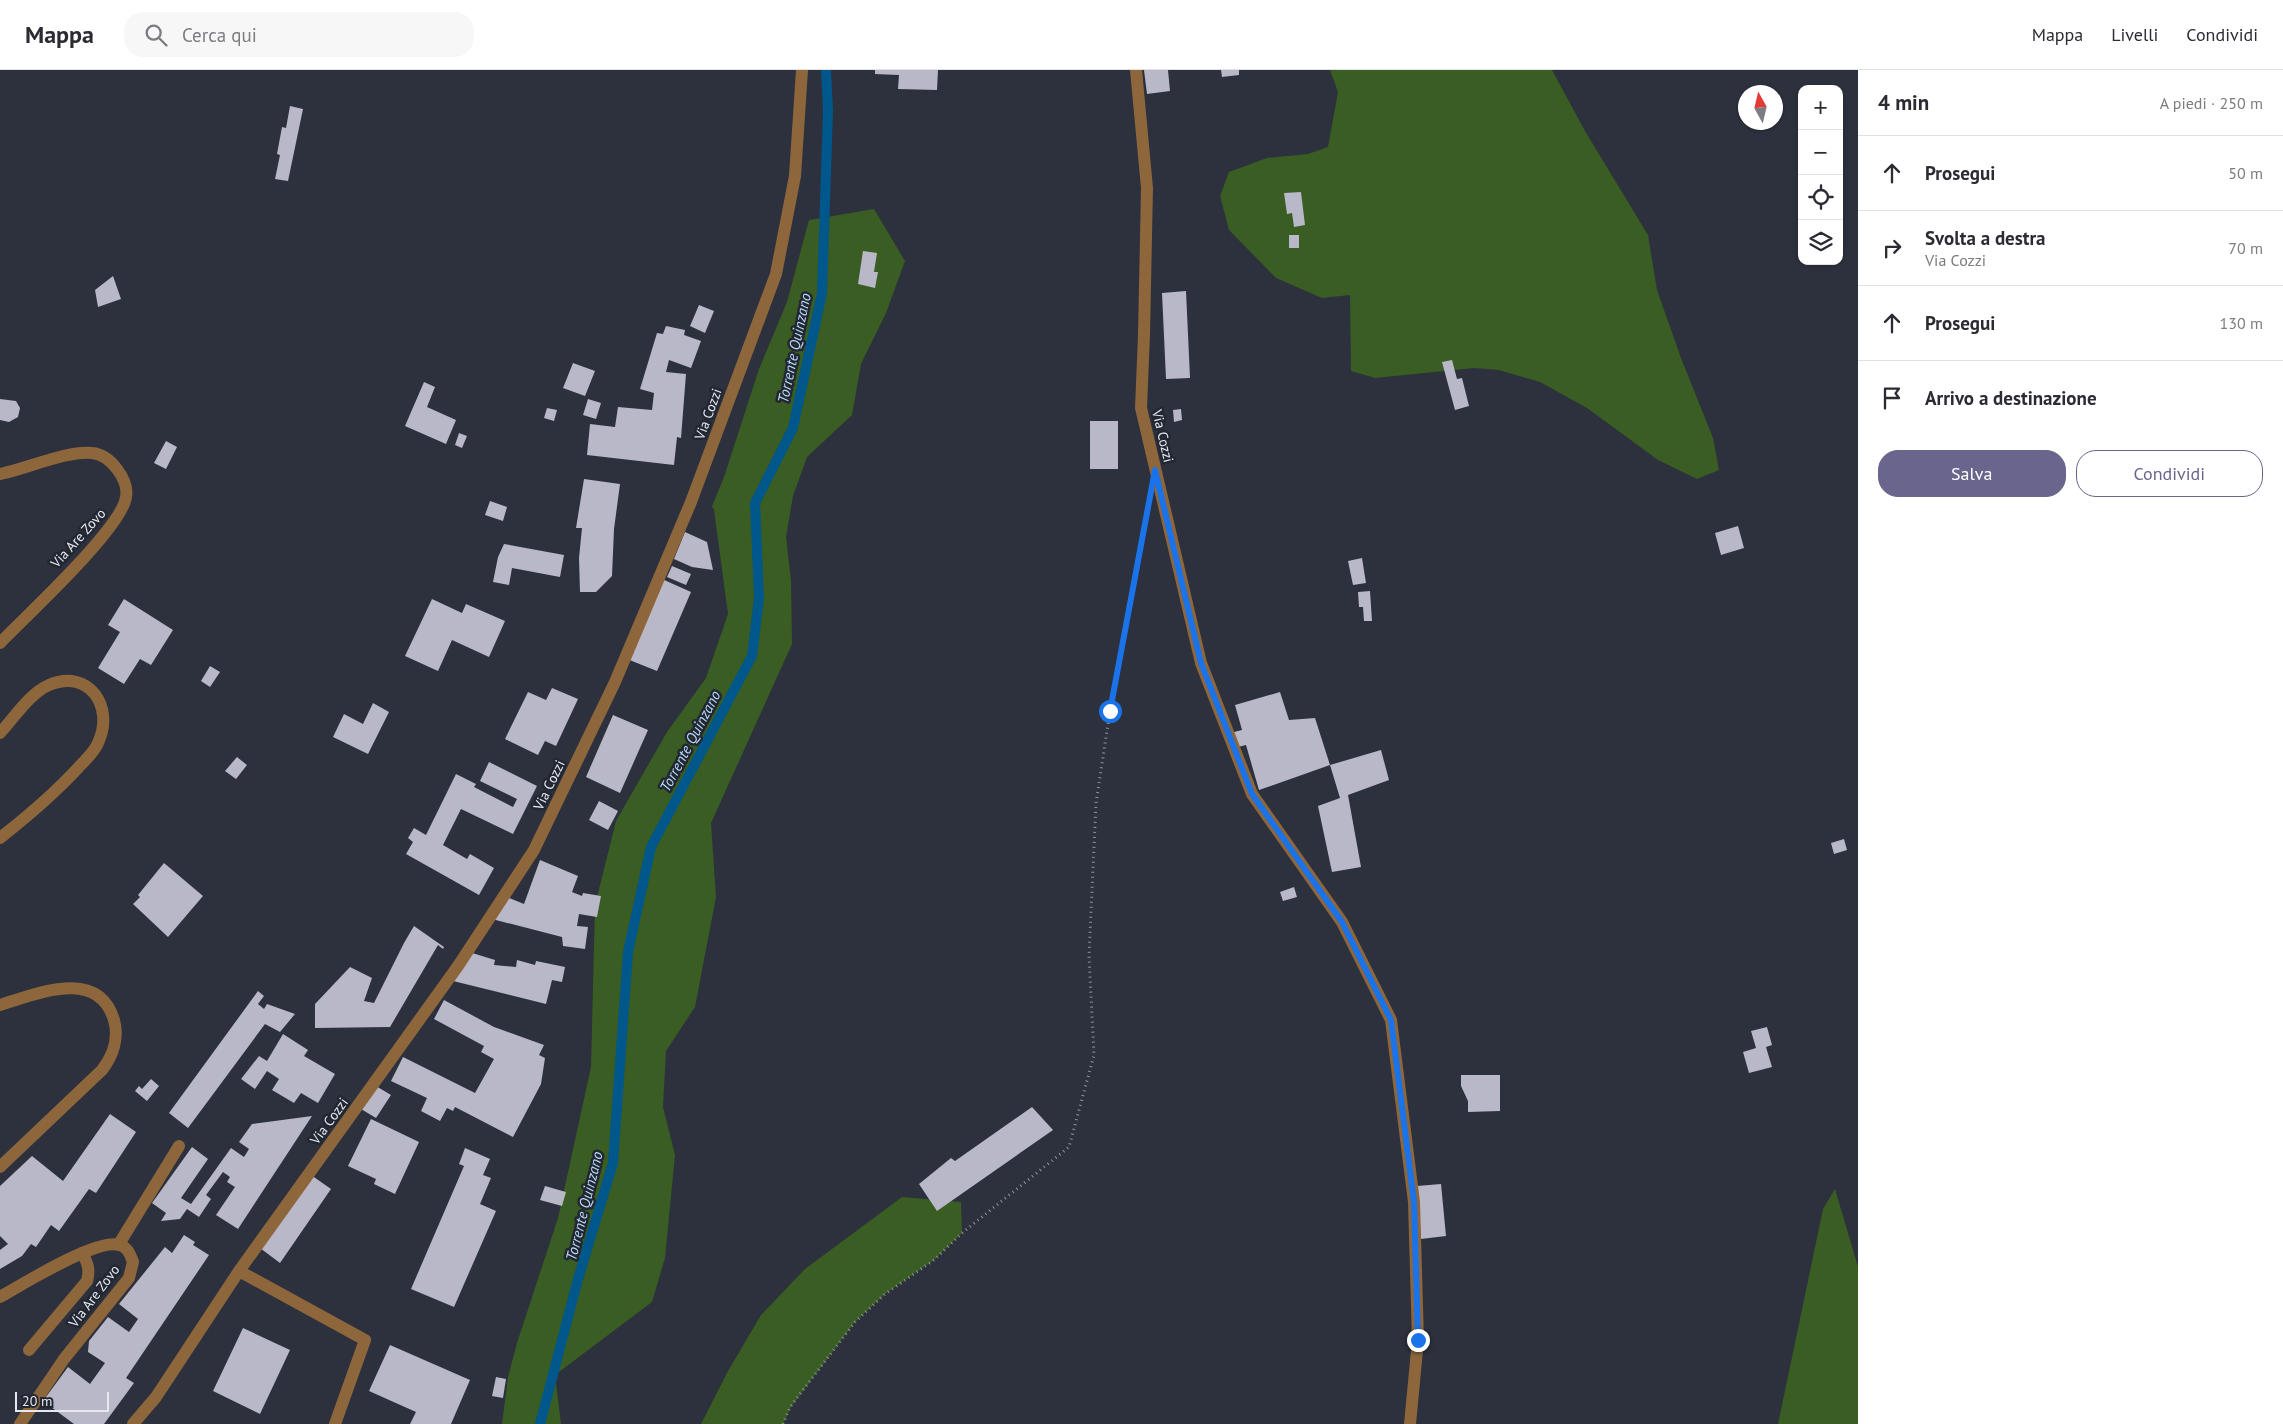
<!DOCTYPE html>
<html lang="it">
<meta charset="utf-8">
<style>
:root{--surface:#fff;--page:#f7f7f7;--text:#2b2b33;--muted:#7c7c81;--line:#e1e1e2;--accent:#69658c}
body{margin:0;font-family:"PT Sans",sans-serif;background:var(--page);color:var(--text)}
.controls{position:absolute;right:15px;top:15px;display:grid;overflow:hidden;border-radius:10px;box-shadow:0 1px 4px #0004}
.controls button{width:45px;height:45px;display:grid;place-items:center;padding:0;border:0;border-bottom:1px solid var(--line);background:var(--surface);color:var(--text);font:25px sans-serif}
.compass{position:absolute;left:1738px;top:15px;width:45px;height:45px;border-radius:50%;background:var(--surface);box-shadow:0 1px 4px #0004;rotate:352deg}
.scale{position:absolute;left:15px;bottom:12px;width:94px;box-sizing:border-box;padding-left:5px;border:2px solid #e4e8f0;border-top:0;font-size:14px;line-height:18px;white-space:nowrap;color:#e4e8f0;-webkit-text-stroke:4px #222732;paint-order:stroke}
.stop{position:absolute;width:15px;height:15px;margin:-11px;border:4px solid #1a73e8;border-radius:50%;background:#fff}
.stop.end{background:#1a73e8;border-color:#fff;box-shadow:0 1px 5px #0008}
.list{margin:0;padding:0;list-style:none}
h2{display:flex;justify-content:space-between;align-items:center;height:65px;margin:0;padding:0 20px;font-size:21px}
h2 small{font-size:16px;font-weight:400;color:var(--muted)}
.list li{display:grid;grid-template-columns:32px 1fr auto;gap:15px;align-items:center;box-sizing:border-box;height:75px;padding:0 20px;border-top:1px solid var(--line)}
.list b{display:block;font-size:19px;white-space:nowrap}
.list p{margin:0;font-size:16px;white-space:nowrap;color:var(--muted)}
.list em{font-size:16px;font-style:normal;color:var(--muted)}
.actions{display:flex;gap:10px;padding:15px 20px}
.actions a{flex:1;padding:11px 0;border:1px solid var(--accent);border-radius:20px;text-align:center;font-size:18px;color:var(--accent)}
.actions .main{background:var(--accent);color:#fff}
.icon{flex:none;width:28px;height:28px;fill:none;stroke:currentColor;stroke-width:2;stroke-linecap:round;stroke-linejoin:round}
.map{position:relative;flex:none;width:1858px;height:1354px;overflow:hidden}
header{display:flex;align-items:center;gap:30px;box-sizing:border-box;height:70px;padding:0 25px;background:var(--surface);border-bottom:1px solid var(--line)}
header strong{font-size:24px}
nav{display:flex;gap:28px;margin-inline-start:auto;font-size:18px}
.search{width:350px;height:45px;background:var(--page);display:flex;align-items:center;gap:12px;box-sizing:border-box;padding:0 18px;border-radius:20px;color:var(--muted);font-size:19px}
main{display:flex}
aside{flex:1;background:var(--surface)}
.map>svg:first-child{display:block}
.green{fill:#395d22}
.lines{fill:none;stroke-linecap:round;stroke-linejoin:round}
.stream{stroke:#00578b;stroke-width:10}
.building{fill:#b8b8c8}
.path{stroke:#90949e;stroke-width:3;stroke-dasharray:1 4;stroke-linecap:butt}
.service{stroke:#8d663c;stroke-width:12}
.minor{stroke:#8d663c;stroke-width:12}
.tertiary{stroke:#8d663c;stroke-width:12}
.route{stroke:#1a73e8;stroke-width:6}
.labels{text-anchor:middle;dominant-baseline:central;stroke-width:5;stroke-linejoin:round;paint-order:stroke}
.street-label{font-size:14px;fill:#e4e8f0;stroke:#222732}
.water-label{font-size:15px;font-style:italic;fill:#b8dbfa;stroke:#222732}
</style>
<header>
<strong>Mappa</strong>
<div class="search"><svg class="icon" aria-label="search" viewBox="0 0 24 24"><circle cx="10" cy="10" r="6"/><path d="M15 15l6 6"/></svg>Cerca qui</div>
<nav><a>Mappa</a><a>Livelli</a><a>Condividi</a></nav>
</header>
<main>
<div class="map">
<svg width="1858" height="1354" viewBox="0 0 1858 1354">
<rect width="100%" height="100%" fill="#2c313d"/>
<path class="green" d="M1330,0H1552L1585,61L1648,165L1657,220L1681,288L1713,368L1719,400L1697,409L1658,390L1587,338L1540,312L1499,300L1474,298L1375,308L1351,301L1350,225L1322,228L1276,208L1229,160L1220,126L1229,102L1267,88L1308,84L1328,77L1338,22Z
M874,139L905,191L886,243L861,294L852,345L807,387L793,426L786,467L791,510L792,574L711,753L716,827L695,937L666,981L663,1037L675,1085L665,1188L652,1232L555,1305L561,1354H502L508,1307L517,1273L558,1148L591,997L595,835L616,751L667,662L706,608L728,544L714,440L712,436L724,407L759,299L787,232L809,150Z
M1835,1119L1858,1197V1354H1778L1823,1139Z
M902,1127L961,1132L962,1163L934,1190L885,1224L855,1252L791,1337L783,1354H701L728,1301L761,1245L805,1199Z"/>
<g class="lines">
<path class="stream" d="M540,1354L578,1209L613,1093L628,882L651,777L752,586L759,528L755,433L793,358L822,223L828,41L826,0"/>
</g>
<path class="building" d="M875,0H938L937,20L898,19L899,5L875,4Z
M1144,0H1168L1170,21L1147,24Z
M1221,0H1239V5L1222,7Z
M290,36L303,39L288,111L275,109L280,85L277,84L282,57L286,58Z
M1301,122L1305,155L1294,157L1292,143L1287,144L1284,123Z
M1289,165H1299V178H1289Z
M863,181L877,183L874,202H878L875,218L858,214Z
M113,206L121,229L98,237L95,220Z
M1186,221L1190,308L1166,309L1162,223Z
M699,235L714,241L705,263L690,256Z
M666,256L685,260L684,265L701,271L691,298L669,290L666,302L686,304L681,368L677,367L674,395L587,385L590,354L615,357L618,337L652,340L654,323L640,319L657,263L663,264Z
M1452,290L1457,309L1462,308L1469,336L1455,340L1442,292Z
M573,293L595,301L585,326L563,318Z
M424,312L435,317L427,337L456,350L446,374L405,356Z
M0,329L16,331L20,338L18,347L9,352L0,350Z
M588,329L601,333L596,349L583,345Z
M547,338L557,340L554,351L544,348Z
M1181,339L1182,350L1174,352L1173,340Z
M1090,351H1118V399H1090Z
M459,363L467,366L462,378L455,375Z
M166,371L177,377L166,399L154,393Z
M584,409L620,414L614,459L612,506L596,522H580L579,488L582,458H576Z
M490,431L507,437L503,451L485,445Z
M1738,456L1744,478L1721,485L1715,463Z
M685,462L707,472L713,500L692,497L674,489Z
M504,474L564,485L560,507L512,498L509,515L493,512L498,487Z
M1362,488L1366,513L1353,515L1348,491Z
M672,496L691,504L686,515L667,507Z
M662,509L691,522L657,601L627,589Z
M1370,521L1372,551H1364L1363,537H1359L1358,522Z
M124,529L173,560L151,595L140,589L124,614L98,598L120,562L108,555Z
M432,529L462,543L466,534L505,551L489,587L452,570L438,601L405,586Z
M210,596L220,602L210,617L201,611Z
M552,618L578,629L556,676L545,671L538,685L505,669L528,622L546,630Z
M1280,622L1289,650L1315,648L1330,695L1259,720L1246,675L1234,678L1230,663L1242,660L1235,635Z
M373,633L389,642L368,684L333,667L344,644L363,654Z
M613,645L648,660L620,723L586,707Z
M1381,680L1389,710L1348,725L1361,797L1332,802L1318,736L1340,728L1330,695Z
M237,687L247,695L236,709L225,701Z
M489,692L537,716L513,764L461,739L443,775L467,789L470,784L494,798L479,825L406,784L413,772L408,768L414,758L426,765L456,704L476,714L474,717L513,737L517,729L480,711Z
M599,731L618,741L608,760L589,750Z
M1844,769L1847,780L1834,784L1831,773Z
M540,790L578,806L572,822L582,826L583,823L601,826L597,847L579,844L577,856L588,857L585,879L563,876L562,867L492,849L507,827L524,834Z
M164,793L203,826L168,867L133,834L140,827L138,825Z
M1294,817L1297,827L1283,831L1280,822Z
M414,856L444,877L443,879L438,875L390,957L315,958V934L350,897L372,908L364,931L374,933L404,873Z
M469,882L495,890L494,895L516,897L517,890L535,895L536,891L565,897L562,912L552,910L546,934L449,910Z
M258,921L264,926L258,934L264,939L267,934L295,944L280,962L265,954L188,1058L169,1043Z
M444,930L494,957L544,975L539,985L545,988L541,1014L513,1067L455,1037L453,1041L447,1038L440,1051L421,1041L427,1028L391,1011L403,987L475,1023L494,989L481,982L484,976L434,949Z
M1767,957L1772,975L1766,977L1772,997L1749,1003L1743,982L1756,978L1751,961Z
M283,964L308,980L304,986L335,1004L318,1033L301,1023L294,1033L272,1020L279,1009L267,1001L255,1019L241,1009L259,986L267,991Z
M1461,1005H1500V1041L1468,1042V1031L1461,1016Z
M151,1009L159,1016L147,1031L135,1021L139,1016L142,1019Z
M376,1016L391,1025L376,1048L361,1039Z
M1032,1037L1053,1060L937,1141L919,1114L951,1088L955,1091Z
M110,1044L136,1062L96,1123L89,1119L59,1161L51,1155L36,1177L31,1174L22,1186L0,1199V1180L8,1174L0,1166V1116L32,1086L63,1111Z
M312,1046L238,1159L216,1145L235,1117L227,1112L230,1107L223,1102L206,1125L211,1129L199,1147L187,1139L180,1149L161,1151L166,1143L152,1133L192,1077L208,1089L181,1128L191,1134L231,1078L244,1087L249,1079L239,1072L252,1054Z
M371,1049L419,1072L395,1124L374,1114L376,1109L348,1096Z
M465,1078L490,1089L483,1105L491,1108L480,1134L496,1141L454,1237L411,1219L464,1096L459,1094Z
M311,1105L331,1119L280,1193L260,1178Z
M1441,1114L1446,1166L1421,1169L1417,1116Z
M545,1116L566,1122L562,1136L540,1130Z
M184,1165L195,1172L193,1175L209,1185L126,1308L134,1313L104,1354H74L43,1331L68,1297L90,1314L105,1293L88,1282L89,1271L108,1247L129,1262L138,1249L119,1234L165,1177L172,1183Z
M243,1258L290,1280L260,1344L213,1321Z
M390,1275L470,1310L451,1354H410L416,1342L369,1321Z
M496,1307L506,1309L503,1328L492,1326Z"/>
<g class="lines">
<path class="path" d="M783,1354L790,1337L855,1252L885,1224L934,1190L962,1163L1069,1077L1094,985L1089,886L1096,733L1110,641L1144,458"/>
<path class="service" d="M119,1174L179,1076
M29,1280L87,1211C90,1200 88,1193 82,1183"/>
<path class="minor" d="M1136,0L1147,118L1144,265L1141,338L1201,593L1252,724L1342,852L1391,950L1414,1132L1418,1270L1410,1354
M239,1201L365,1270L335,1354
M133,1354L156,1327L239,1201L458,896L534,780L615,612L691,432L776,204L795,106L802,0"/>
<path class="tertiary" d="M0,404C26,399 68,380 92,383C103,384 111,391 117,399C123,407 128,417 126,427C122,458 26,546 0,573
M0,663C14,648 30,623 49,615C89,598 115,637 98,673C94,683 84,691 77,699C53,725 28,746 0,768
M0,935C37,924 98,897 114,950C119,968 113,986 102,1000L0,1097
M0,1227C23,1214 97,1168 119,1175C128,1177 130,1184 133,1192L129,1208L64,1289L20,1354"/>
</g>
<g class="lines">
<path class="route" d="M1110,641L1155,400L1201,593L1252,724L1342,852L1391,950L1414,1132L1418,1270"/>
</g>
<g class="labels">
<g class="street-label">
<text transform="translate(708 344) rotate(-70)">Via Cozzi</text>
<text transform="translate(1163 366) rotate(77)">Via Cozzi</text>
<text transform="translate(78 468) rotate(-48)">Via Are Zovo</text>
<text transform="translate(549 715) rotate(-64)">Via Cozzi</text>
<text transform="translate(329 1051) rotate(-54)">Via Cozzi</text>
<text transform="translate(94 1226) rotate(-53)">Via Are Zovo</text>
</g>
<g class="water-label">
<text transform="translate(794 278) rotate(-78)">Torrente Quinzano</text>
<text transform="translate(690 671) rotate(-62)">Torrente Quinzano</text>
<text transform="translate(584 1136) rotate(-76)">Torrente Quinzano</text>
</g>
</g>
</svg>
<div class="controls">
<button>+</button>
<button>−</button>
<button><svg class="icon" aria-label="locate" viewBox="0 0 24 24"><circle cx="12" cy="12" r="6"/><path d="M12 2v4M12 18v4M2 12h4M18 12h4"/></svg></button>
<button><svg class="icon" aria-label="layers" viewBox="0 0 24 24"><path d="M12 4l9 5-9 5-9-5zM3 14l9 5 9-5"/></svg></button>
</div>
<svg class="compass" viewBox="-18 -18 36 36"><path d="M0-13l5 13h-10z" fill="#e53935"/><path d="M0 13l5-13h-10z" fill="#7c7c81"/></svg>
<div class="scale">20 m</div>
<div class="stop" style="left:1110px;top:641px"></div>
<div class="stop end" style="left:1418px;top:1270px"></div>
</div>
<aside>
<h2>4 min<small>A piedi · 250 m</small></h2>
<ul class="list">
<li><svg class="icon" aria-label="ahead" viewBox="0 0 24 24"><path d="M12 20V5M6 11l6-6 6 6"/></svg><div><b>Prosegui</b></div><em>50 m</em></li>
<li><svg class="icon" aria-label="right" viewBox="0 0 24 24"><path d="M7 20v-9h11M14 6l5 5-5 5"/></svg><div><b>Svolta a destra</b><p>Via Cozzi</p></div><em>70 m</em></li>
<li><svg class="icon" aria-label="ahead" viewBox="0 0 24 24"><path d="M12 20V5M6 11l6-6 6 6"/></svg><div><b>Prosegui</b></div><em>130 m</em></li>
<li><svg class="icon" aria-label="arrive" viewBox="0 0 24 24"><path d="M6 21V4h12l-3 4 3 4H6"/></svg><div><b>Arrivo a destinazione</b></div></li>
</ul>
<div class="actions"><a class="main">Salva</a><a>Condividi</a></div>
</aside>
</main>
